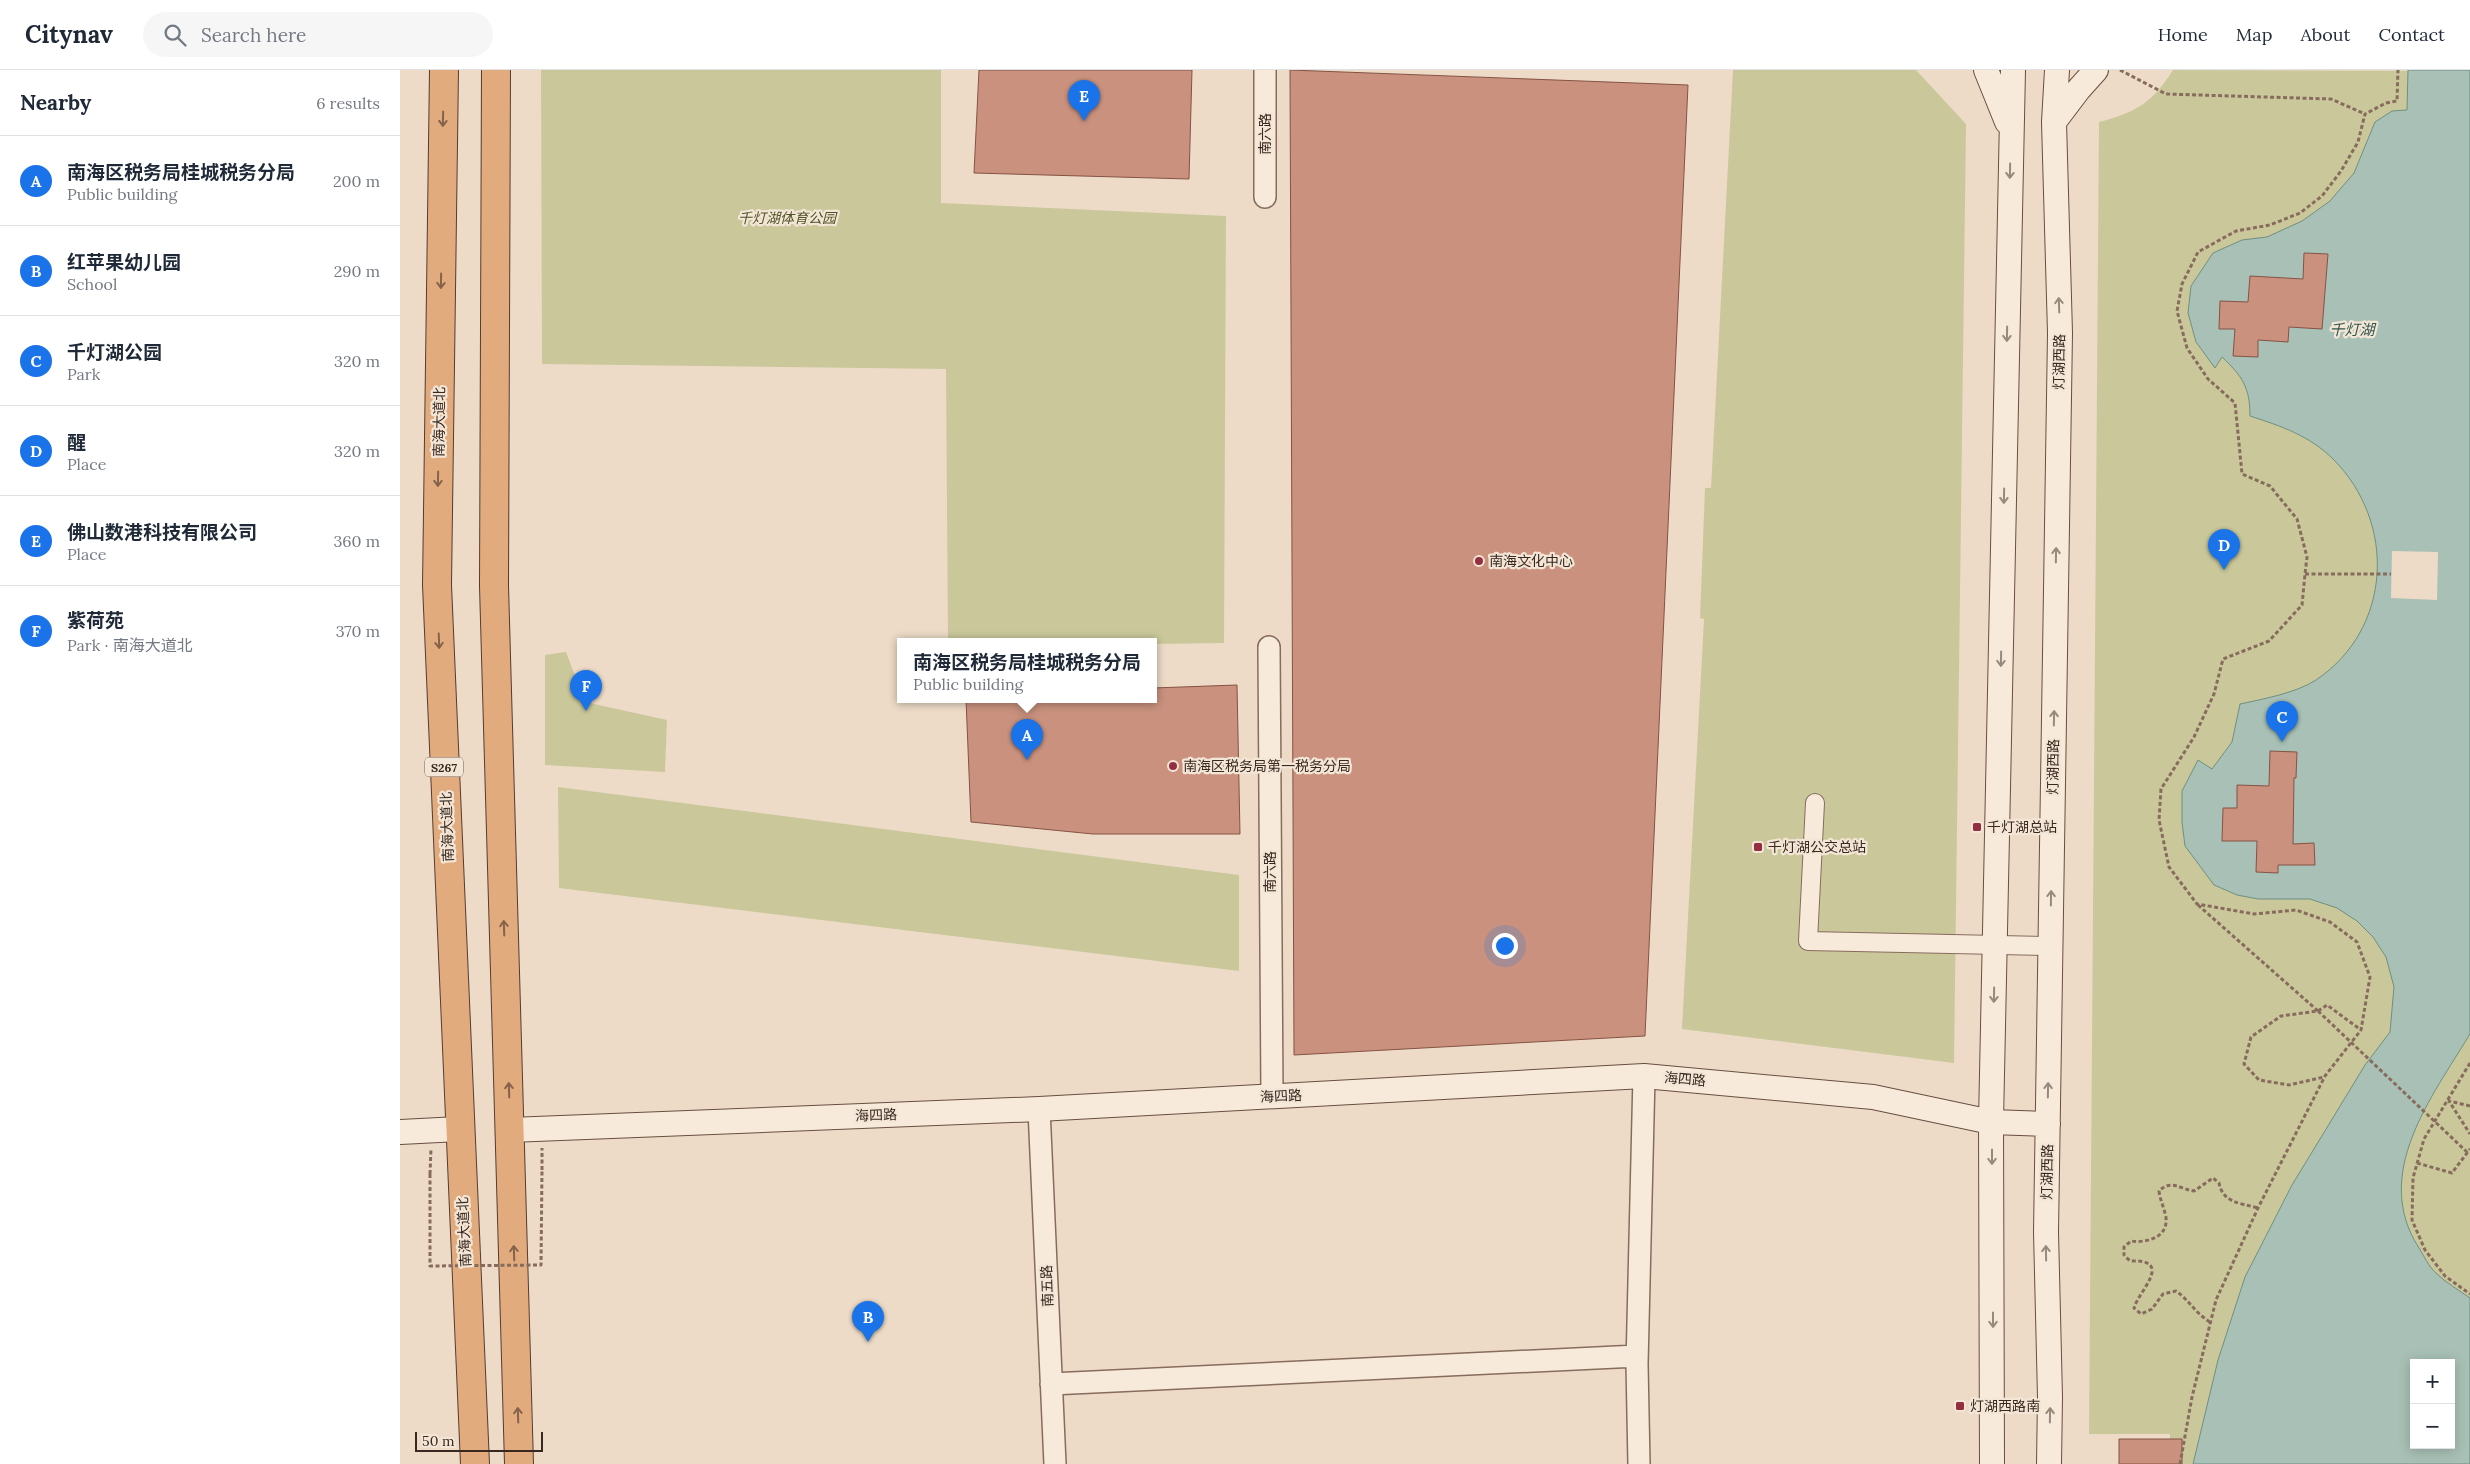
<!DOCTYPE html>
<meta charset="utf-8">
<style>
:root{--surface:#fff;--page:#f6f6f7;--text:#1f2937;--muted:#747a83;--line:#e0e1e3;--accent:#1a73e8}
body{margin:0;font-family:Lora,"Noto Sans SC",serif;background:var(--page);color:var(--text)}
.controls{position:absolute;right:15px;bottom:15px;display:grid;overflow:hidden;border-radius:0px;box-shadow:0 2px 12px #0003}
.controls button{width:45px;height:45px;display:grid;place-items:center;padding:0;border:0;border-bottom:1px solid var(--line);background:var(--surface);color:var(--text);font:25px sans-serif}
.scale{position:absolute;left:15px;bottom:12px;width:128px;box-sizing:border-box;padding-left:5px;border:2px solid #382820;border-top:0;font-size:14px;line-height:18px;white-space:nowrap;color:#382820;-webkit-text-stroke:4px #f4e6d6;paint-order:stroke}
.you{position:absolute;left:1104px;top:875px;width:18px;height:18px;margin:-12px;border:4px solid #fff;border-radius:50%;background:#1a73e8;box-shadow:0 0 0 8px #1a73e833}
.badge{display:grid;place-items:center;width:32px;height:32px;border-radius:50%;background:var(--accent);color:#fff;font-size:16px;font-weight:700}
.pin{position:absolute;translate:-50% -41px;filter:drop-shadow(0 1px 2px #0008)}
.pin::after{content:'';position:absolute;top:26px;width:18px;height:15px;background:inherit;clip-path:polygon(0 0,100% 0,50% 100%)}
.popup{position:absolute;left:497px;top:568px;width:260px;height:65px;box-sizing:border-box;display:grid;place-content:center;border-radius:0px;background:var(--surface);filter:drop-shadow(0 1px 4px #0005);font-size:16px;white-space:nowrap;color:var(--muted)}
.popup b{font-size:19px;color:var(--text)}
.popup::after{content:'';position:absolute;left:50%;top:100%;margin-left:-10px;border:10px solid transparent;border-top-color:var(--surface)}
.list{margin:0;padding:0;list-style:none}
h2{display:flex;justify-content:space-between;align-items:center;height:65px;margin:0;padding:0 20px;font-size:21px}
h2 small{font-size:16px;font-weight:400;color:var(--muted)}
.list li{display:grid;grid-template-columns:32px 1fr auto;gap:15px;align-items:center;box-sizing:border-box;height:90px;padding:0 20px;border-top:1px solid var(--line)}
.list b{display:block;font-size:19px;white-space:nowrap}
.list p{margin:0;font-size:16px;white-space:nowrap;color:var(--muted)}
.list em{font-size:16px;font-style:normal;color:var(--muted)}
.icon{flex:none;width:28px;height:28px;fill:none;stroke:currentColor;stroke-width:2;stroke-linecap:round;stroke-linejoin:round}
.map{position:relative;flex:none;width:2070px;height:1394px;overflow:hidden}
header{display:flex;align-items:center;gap:30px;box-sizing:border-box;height:70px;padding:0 25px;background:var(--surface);border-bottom:1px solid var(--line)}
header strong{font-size:24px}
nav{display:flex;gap:28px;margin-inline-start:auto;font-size:18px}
.search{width:350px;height:45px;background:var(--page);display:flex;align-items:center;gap:12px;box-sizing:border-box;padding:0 18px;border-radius:28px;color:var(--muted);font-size:19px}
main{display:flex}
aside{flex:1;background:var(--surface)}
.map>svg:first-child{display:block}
.green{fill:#cac89b;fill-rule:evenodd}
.water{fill:#a8c0b5;stroke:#6f8f81;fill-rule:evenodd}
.pier{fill:#eddbc7}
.building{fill:#c9917e;stroke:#855344}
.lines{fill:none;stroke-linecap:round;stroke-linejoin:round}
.minor-casing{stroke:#876c5d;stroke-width:20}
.tertiary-casing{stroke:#876c5d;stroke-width:24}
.secondary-casing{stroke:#694e40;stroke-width:26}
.trunk-casing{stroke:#553c31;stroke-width:30}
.path{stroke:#876c5d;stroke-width:3;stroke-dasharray:4 2.5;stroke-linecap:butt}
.minor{stroke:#f7eada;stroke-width:18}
.tertiary{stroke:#f7eada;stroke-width:21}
.secondary{stroke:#f7eada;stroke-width:24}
.trunk{stroke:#e2ab7e;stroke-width:28}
.path-bridge{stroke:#876c5d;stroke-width:3;stroke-dasharray:4 2.5;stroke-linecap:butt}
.oneway{stroke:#84634a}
.oneway2{stroke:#98897d}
.poi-dot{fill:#942f41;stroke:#f4e6d6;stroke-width:2}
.labels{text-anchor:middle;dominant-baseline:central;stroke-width:4.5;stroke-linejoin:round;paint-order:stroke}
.shield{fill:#f4e6d6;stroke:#706157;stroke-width:1}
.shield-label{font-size:12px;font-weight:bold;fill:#382820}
.street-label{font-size:14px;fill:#382820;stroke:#f4e6d6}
.park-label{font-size:14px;font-style:italic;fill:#505427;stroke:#f4e6d6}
.poi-label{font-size:14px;fill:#382820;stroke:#f4e6d6;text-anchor:start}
.water-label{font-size:15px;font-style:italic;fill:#30574e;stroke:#f4e6d6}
</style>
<header>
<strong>Citynav</strong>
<div class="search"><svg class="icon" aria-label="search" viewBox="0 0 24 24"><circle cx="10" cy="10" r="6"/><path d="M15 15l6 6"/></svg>Search here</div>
<nav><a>Home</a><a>Map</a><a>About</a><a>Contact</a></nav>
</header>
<main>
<aside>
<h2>Nearby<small>6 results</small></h2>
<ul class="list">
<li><span class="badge">A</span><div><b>南海区税务局桂城税务分局</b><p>Public building</p></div><em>200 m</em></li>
<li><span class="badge">B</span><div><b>红苹果幼儿园</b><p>School</p></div><em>290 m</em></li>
<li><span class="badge">C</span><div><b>千灯湖公园</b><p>Park</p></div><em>320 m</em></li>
<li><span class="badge">D</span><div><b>醒</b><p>Place</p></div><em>320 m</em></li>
<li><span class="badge">E</span><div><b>佛山数港科技有限公司</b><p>Place</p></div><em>360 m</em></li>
<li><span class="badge">F</span><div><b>紫荷苑</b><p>Park · 南海大道北</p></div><em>370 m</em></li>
</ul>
</aside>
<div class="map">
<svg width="2070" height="1394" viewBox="0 0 2070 1394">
<rect width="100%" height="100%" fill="#eddbc7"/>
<path class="green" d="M141,0H541V133L826,146L824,573L753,574V571H548L546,299L142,294Z
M1333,0H1516L1566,54L1554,993L1282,959L1304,549L1300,548L1305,418H1311Z
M1773,0L2070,1V1394H1770V1364H1689L1699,52C1737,42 1752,33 1773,0ZM2014,1293H2051V1375H2014Z
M166,582L185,632L267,650L265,702L145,695V585Z
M158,717L839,805V901L159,818Z"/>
<path class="water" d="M2008,0H2070V964C2032,1027 1971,1104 2019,1178C2024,1186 2029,1197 2036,1203C2046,1213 2059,1220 2070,1228V1394H1793L1818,1290L1845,1207L1892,1115L1965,995L1990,962L1994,917L1986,887L1973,867L1957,851L1937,838L1910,829H1858L1837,825L1814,815L1785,776L1782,752V721L1798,690L1812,699L1832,672L1840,634C1863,629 1896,623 1916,610C1992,559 1997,453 1933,389C1910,366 1881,356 1850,346C1850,317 1842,306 1822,287L1815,298L1796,272L1788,243L1791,216L1813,183L1842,170L1867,167L1902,151L1930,131L1954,103L1975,52L1992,41L2007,40ZM2014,1293H2051V1375H2014Z"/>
<path class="pier" d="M1992,481L2038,482L2037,530L1991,528Z"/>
<path class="building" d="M579,0H792L789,109L574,103Z
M890,0L1288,15L1245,966L894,985Z
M1904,183L1928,184L1922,259L1889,257L1888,272L1858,270V287L1833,286L1835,259H1819L1820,231L1848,232L1850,206L1903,209Z
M837,615L840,764H693L571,752L566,629H753V618Z
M1870,681L1897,682L1896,708H1894L1893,774L1914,773L1915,795H1878V803L1856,802L1857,771H1822L1823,738H1837V715L1869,716Z
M1719,1369H1782V1394H1719Z"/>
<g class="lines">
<g class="minor-casing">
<path id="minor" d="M1415,733L1408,871L1650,876"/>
</g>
<g class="tertiary-casing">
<path id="tertiary" d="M865,0V127
M869,577L872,1026
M639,1039L655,1394
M651,1314L1237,1286
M1239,1394L1237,1294L1244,1006"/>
</g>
<g class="secondary-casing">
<path id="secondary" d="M1586,0L1607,52
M1654,52L1679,19L1696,0
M110,1060L639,1039L1244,1006L1473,1027L1591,1052L1648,1054
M0,1062L59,1059
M1592,1394L1591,1052L1613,0
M1649,1394L1650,1327L1646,1162L1660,263L1654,52L1657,0"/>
</g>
<g class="trunk-casing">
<path id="trunk" d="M44,0L37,515L75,1394
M96,0L94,516L119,1394"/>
</g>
<path class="path" d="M1720,0L1766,24L1931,29L1965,44
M1905,504H1991
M1798,835L1918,941L1881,946L1851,967L1844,994L1859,1010L1889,1015L1924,1007
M1918,941L1927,935L1961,960
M2070,993L2024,1069L2013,1108L2012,1150L2025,1180L2045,1206L2070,1224
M2070,1036L2049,1031L2070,1064
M2017,1093L2052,1103L2070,1079
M142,1100V1078
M30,1104L31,1078
M1810,1252C1794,1242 1790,1231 1776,1221L1763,1224L1752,1239L1741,1244L1734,1238C1738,1222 1775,1189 1730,1191L1724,1185V1177L1731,1171C1746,1173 1768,1168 1766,1148C1765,1140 1760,1130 1759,1121C1771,1109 1780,1119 1794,1121L1813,1108L1819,1113C1823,1133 1840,1133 1858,1138
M1780,1394L1792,1327L1816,1230L1858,1138L1925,1006L1961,960L1970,907L1957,872L1930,852L1896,840L1854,844L1797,834L1769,797L1759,750L1761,719L1794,667L1814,624L1823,589L1869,571L1902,535L1905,504L1907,487L1897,449L1870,416L1842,404L1835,333L1808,309L1787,278L1777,241L1782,214L1798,182L1836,161L1870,155L1900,143L1922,126L1941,101L1958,72L1965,44L1986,33L1997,31L1998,0"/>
<use href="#minor" class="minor"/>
<use href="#tertiary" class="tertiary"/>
<use href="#secondary" class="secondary"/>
<use href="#trunk" class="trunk"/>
<path class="path-bridge" d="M1918,941L2068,1083
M30,1104V1196L141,1195L142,1100"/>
</g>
<defs><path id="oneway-shaft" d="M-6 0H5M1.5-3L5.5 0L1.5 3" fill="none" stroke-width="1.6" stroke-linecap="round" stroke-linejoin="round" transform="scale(1.25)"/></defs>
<g class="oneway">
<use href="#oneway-shaft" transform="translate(43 49) rotate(91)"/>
<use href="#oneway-shaft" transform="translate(41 211) rotate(91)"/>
<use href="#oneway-shaft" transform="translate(38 409) rotate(91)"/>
<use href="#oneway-shaft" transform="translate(39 571) rotate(88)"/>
<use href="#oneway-shaft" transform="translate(104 858) rotate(-92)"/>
<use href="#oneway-shaft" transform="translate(109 1020) rotate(-92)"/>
<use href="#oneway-shaft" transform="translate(114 1183) rotate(-92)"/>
<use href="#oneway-shaft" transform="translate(118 1345) rotate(-92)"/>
</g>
<g class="oneway2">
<use href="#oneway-shaft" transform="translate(1610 101) rotate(91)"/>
<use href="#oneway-shaft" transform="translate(1659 235) rotate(-92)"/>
<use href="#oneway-shaft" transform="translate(1607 264) rotate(91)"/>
<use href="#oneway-shaft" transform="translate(1604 426) rotate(91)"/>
<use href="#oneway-shaft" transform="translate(1656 485) rotate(-89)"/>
<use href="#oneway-shaft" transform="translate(1601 589) rotate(91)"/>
<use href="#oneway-shaft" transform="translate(1654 648) rotate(-89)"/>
<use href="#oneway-shaft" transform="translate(1651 828) rotate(-89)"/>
<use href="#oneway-shaft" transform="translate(1594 925) rotate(91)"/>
<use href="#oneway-shaft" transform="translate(1648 1020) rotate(-89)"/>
<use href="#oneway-shaft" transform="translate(1592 1087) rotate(90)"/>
<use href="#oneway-shaft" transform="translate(1646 1183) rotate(-91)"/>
<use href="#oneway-shaft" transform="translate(1593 1250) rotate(90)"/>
<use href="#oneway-shaft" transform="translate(1650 1345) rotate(-89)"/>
</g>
<g class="poi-dot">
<circle cx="1079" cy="491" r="5"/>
<circle cx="773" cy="696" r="5"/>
<rect x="1572" y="752" width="10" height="10" rx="2.5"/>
<rect x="1353" y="772" width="10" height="10" rx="2.5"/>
<rect x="1555" y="1331" width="10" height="10" rx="2.5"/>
</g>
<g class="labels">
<rect class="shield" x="25" y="687.5" width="38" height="19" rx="4"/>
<g class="shield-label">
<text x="44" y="697">S267</text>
</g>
<g class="street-label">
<text transform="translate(865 64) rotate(-90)">南六路</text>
<text transform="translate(1659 292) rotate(-89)">灯湖西路</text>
<text transform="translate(39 352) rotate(-89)">南海大道北</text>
<text transform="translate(1653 697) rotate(-89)">灯湖西路</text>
<text transform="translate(47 757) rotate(-92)">南海大道北</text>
<text transform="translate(870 802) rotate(-90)">南六路</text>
<text transform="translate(1285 1009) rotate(5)">海四路</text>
<text transform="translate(881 1026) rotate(-3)">海四路</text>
<text transform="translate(476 1045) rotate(-2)">海四路</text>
<text transform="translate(1647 1102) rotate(-89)">灯湖西路</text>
<text transform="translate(64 1162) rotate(-93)">南海大道北</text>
<text transform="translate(647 1216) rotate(-92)">南五路</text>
</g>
<g class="park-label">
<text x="387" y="148">千灯湖体育公园</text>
</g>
<g class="poi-label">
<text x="1089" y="491">南海文化中心</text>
<text x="783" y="696">南海区税务局第一税务分局</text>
<text x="1587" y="757">千灯湖总站</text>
<text x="1368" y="777">千灯湖公交总站</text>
<text x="1570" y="1336">灯湖西路南</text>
</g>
<g class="water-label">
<text x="1952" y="259">千灯湖</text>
</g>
</g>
</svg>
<div class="controls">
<button>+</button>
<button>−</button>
</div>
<div class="scale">50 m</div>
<div class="you"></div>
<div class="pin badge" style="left:627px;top:690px">A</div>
<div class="popup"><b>南海区税务局桂城税务分局</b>Public building</div>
<div class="pin badge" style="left:468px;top:1272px">B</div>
<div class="pin badge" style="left:1882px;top:672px">C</div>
<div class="pin badge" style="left:1824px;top:500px">D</div>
<div class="pin badge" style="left:684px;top:51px">E</div>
<div class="pin badge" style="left:186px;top:641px">F</div>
</div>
</main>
